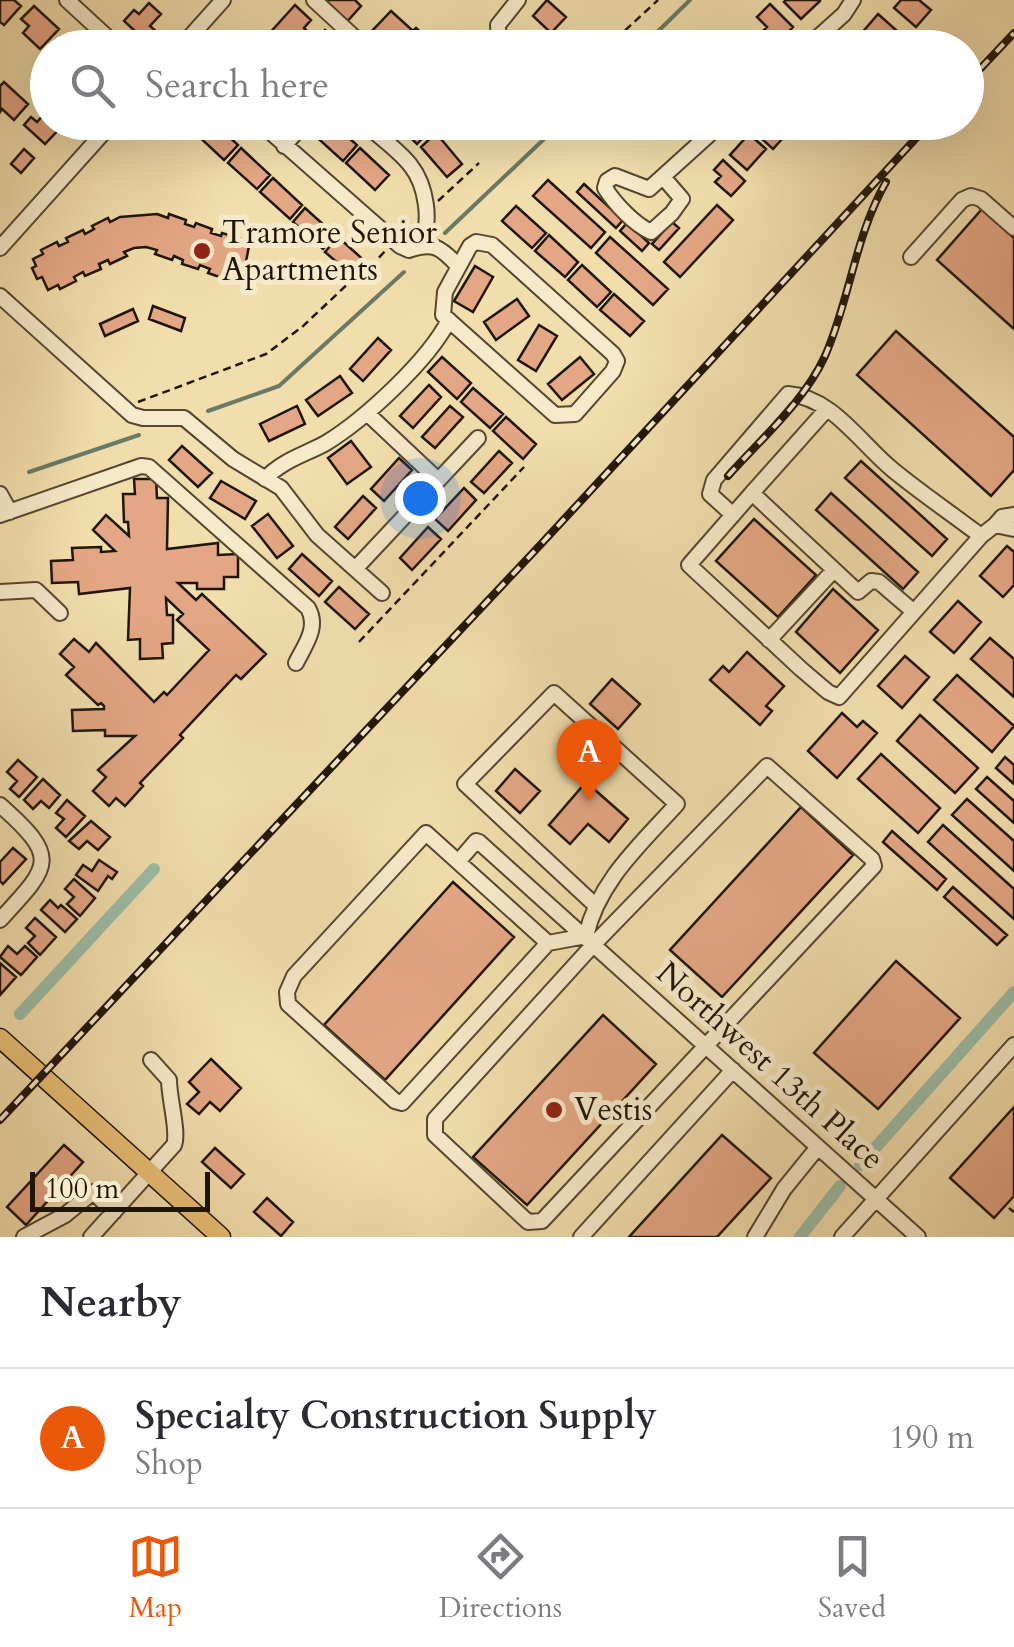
<!DOCTYPE html>
<style>
:root{--surface:#fff;--page:#f2f2f3;--text:#2b2b33;--muted:#7c7c81;--line:#e1e1e2;--accent:#ea580c}
body{margin:0;font-family:Cardo,serif;background:var(--page);color:var(--text)}
.scale{position:absolute;left:30px;bottom:25px;width:180px;box-sizing:border-box;padding-left:10px;border:5px solid #1f1507;border-top:0;font-size:28px;line-height:35px;white-space:nowrap;color:#1f1507;-webkit-text-stroke:8px #f7eaca;paint-order:stroke}
.you{position:absolute;left:420px;top:498px;width:35px;height:35px;margin:-25px;border:8px solid #fff;border-radius:50%;background:#1a73e8;box-shadow:0 0 0 15px #1a73e833}
.badge{display:grid;place-items:center;width:65px;height:65px;border-radius:50%;background:var(--accent);color:#fff;font-size:32px;font-weight:700}
.pin{position:absolute;translate:-50% -82px;filter:drop-shadow(0 2px 5px #0008)}
.pin::after{content:'';position:absolute;top:52px;width:35px;height:30px;background:inherit;clip-path:polygon(0 0,100% 0,50% 100%)}
.list{margin:0;padding:0;list-style:none}
h2{display:flex;justify-content:space-between;align-items:center;height:130px;margin:0;padding:0 40px;font-size:42px}
h2 small{font-size:32px;font-weight:400;color:var(--muted)}
.list li{display:grid;grid-template-columns:65px 1fr auto;gap:30px;align-items:center;box-sizing:border-box;height:140px;padding:0 40px;border-top:2px solid var(--line)}
.list b{display:block;font-size:38px;white-space:nowrap}
.list p{margin:0;font-size:32px;white-space:nowrap;color:var(--muted)}
.list em{font-size:32px;font-style:normal;color:var(--muted)}
.icon{flex:none;width:55px;height:55px;fill:none;stroke:currentColor;stroke-width:2;stroke-linecap:round;stroke-linejoin:round}
.map{position:relative;flex:none;width:1014px;height:1237px;overflow:hidden}
.search{position:absolute;background:var(--surface);box-shadow:0 10px 40px #0002;left:30px;right:30px;top:30px;height:110px;display:flex;align-items:center;gap:25px;box-sizing:border-box;padding:0 35px;border-radius:55px;color:var(--muted);font-size:38px}
.sheet{height:270px;background:var(--surface)}
nav{display:flex;justify-content:space-around;align-items:center;box-sizing:border-box;height:140px;border-top:2px solid var(--line);background:var(--surface);font-size:28px;color:var(--muted)}
nav a{display:grid;justify-items:center;gap:5px}
nav .on{color:var(--accent)}
.map>svg:first-child{display:block}
.lines{fill:none;stroke-linecap:round;stroke-linejoin:round}
.stream{stroke:#6a7a66;stroke-width:4}
.canal{stroke:#9cbda6;stroke-width:12}
.building{fill:#e4a785;stroke:#1f1507;stroke-width:2.5}
.minor-casing{stroke:#544730;stroke-width:18}
.major-casing{stroke:#1f1507;stroke-width:21}
.path{stroke:#1f1507;stroke-width:2.5;stroke-dasharray:8 5;stroke-linecap:butt}
.minor{stroke:#f7eaca;stroke-width:14}
.major{stroke:#e9bf76;stroke-width:18}
.rail-casing{stroke:#1f1507;stroke-width:8}
.rail{stroke:#f7eaca;stroke-width:4;stroke-dasharray:11;stroke-linecap:butt}
.poi-dot{fill:#8f2418;stroke:#f7eaca;stroke-width:4}
.labels{text-anchor:middle;dominant-baseline:central;stroke-width:10;stroke-linejoin:round;paint-order:stroke}
.poi-label{font-size:32px;fill:#1f1507;stroke:#f7eaca;text-anchor:start}
.street-label{font-size:32px;fill:#1f1507;stroke:#f7eaca}
</style>
<div class="map">
<svg width="1014" height="1237" viewBox="0 0 1014 1237">
<rect width="100%" height="100%" fill="#f2dead"/>
<filter id="stains"><feTurbulence type="fractalNoise" baseFrequency=".002" numOctaves="4"/><feColorMatrix values="0 0 0 0 .2 0 0 0 0 .09 0 0 0 0 .02 0 0 0 .5 -.17"/></filter>
<radialGradient id="worn" r=".72"><stop offset=".6" stop-color="#630" stop-opacity="0"/><stop offset="1" stop-color="#630" stop-opacity=".3"/></radialGradient>
<g class="lines">
<path class="stream" d="M641,48L690,0
M445,233L562,122
M208,411L279,386L404,272
M29,472L139,435"/>
<path class="canal" d="M20,1014L154,869
M860,1165L1014,992
M800,1237L840,1186"/>
</g>
<path class="building" d="M0,0H14L21,6L4,25L0,22Z
M316,0H355L361,6L344,25Z
M547,0L566,17L551,33L533,16Z
M786,0H820V1L801,19L784,2Z
M901,0H919L931,10L916,27L894,8Z
M149,3L161,14L150,26L157,32L147,42L124,21L134,10L139,14Z
M770,4L793,27L773,48L759,35L767,27L757,17Z
M295,5L311,20L304,28L307,31L294,45L291,43L282,48L268,35Z
M34,6L59,29L40,49L23,33L29,26L21,19Z
M391,11L413,31L416,28L426,37L423,40L431,48H391L372,31Z
M878,14L896,30L876,48L861,34Z
M325,30L341,45L310,48Z
M4,82L28,104L14,120L2,109L0,112V86Z
M46,112L48,122H58L62,126L45,144L24,125L31,117L37,122Z
M205,122H213L238,145L224,160L195,133Z
M323,122H331L357,145L343,161L313,134Z
M394,122H424L431,129L417,144Z
M766,122H784L791,129L773,149L761,138L765,133L760,129Z
M436,133L462,164L447,177L421,147Z
M749,134L766,149L747,170L730,155Z
M241,148L270,175L257,189L228,163Z
M360,148L389,175L375,190L346,163Z
M24,149L34,158L21,173L11,164Z
M723,160L745,181L731,196L715,182L721,176L714,170Z
M273,178L302,205L290,219L260,192Z
M548,180L605,232L591,248L533,196Z
M584,184L623,220L616,228L577,192Z
M717,205L733,220L680,277L664,262Z
M516,206L546,233L532,248L502,221Z
M305,208L335,235L323,249L293,222Z
M982,209L1014,238V329L937,260Z
M157,214L168,218L169,214L186,220L185,224L194,227L196,223L212,229L211,233L221,236L222,233L239,238L238,242L249,246L244,272L240,270L237,278L227,274L225,279L208,273L210,269L200,265L198,269L182,264L183,260L174,256L172,260L155,254L157,250L146,247L134,248L124,252L127,256L110,264L108,260L99,264L101,269L85,276L83,272L74,277L76,281L60,289L58,285L48,290L42,277L37,279L32,268L36,266L33,259L43,254L41,250L57,242L59,246L68,242L66,238L83,230L85,234L94,229L92,226L108,218L110,222L120,217Z
M672,222L679,228L659,250L652,244Z
M627,223L649,243L642,251L620,231Z
M549,235L578,262L565,277L535,251Z
M338,237L368,264L355,278L325,252Z
M610,237L668,289L653,305L596,253Z
M582,265L611,292L597,307L568,280Z
M475,266L493,277L473,312L454,301Z
M614,294L644,321L630,336L600,310Z
M517,299L529,316L496,340L484,322Z
M153,306L185,318L181,331L149,319Z
M133,309L138,321L105,336L100,324Z
M539,325L557,336L536,371L518,360Z
M896,331L1014,437V470L991,496L857,375Z
M378,338L391,350L363,381L350,369Z
M442,357L471,383L457,399L428,372Z
M580,357L594,374L562,400L548,384Z
M340,376L352,393L318,416L306,400Z
M429,385L441,397L413,428L400,416Z
M473,388L503,414L490,428L461,402Z
M297,406L305,424L269,441L260,424Z
M450,406L463,417L435,448L422,437Z
M506,417L536,444L523,459L493,431Z
M351,441L371,467L347,484L328,458Z
M182,446L212,473L198,487L169,460Z
M499,451L512,463L484,493L471,482Z
M399,458L412,470L384,501L371,489Z
M861,461L947,539L932,556L845,478Z
M134,479H156L157,498H168L167,549L218,543V555L238,554V577H224V589H197V583H178L196,600L202,594L266,654L241,679L236,675L180,735L183,738L140,783L143,786L125,806L116,798L109,806L93,791L106,777L98,770L135,736H105V730L73,731L72,710L104,709V706L101,703L98,705L66,675L74,667L60,654L74,639L89,652L96,643L154,702L164,692L167,695L209,650L177,620L183,614L166,598L167,615H173V643L162,644L163,658L140,659V639L128,640L130,588L79,594L78,582L52,583L51,561L73,560L72,548L101,547V552L115,551L93,530L106,515L129,536L128,522H124L123,494H135Z
M221,481L256,501L245,519L210,498Z
M464,488L476,500L448,531L435,519Z
M831,493L918,572L903,589L816,510Z
M363,496L376,508L348,539L335,527Z
M268,514L293,546L277,558L252,526Z
M754,519L816,575L778,617L716,561Z
M428,527L441,539L412,570L400,558Z
M1007,546L1014,552V585L1003,597L980,576Z
M302,554L332,581L319,596L289,569Z
M339,587L369,614L355,629L325,602Z
M833,589L878,630L840,673L796,632Z
M958,601L981,622L954,653L930,632Z
M990,638L1014,659V697L971,659Z
M747,652L784,686L766,706L772,711L760,725L710,680L723,666L729,672Z
M905,656L929,677L902,708L878,686Z
M957,675L1014,726L992,752L934,700Z
M612,679L640,704L618,729L590,704Z
M842,713L857,727L863,721L877,733L837,778L808,751Z
M920,715L978,768L955,793L897,741Z
M881,754L940,808L918,833L858,779Z
M1005,757L1014,765V784L996,768Z
M18,760L37,777L19,797L10,789L17,781L7,772Z
M515,769L540,791L520,813L496,791Z
M987,777L1014,801V823L976,789Z
M43,779L60,795L49,808L41,801L33,809L24,800Z
M586,782L628,819L609,842L588,824L570,844L549,825Z
M967,799L1014,841V871L952,815Z
M67,800L85,816L66,837L56,828L64,819L56,813Z
M801,807L853,855L722,997L670,950Z
M91,821L110,837L98,850L87,841L79,849L69,841Z
M943,825L1014,889V919L928,842Z
M892,831L946,879L937,890L883,842Z
M13,848L26,859L3,884L0,881V862Z
M99,860L117,872L112,879L108,876L98,891L76,875L83,865L92,871Z
M74,879L95,898L80,916L67,904L74,897L65,889Z
M453,882L514,937L385,1080L324,1025Z
M953,887L1007,935L997,945L944,897Z
M50,900L58,908L61,905L77,919L65,932L41,910Z
M35,918L56,937L40,955L28,943L35,936L26,928Z
M8,946L17,954L25,946L37,957L21,975L0,957Z
M896,961L960,1018L878,1109L814,1053Z
M0,963L16,977L0,995Z
M603,1015L656,1064L527,1205L473,1157Z
M211,1059L241,1088L220,1111L210,1102L199,1114L187,1104L199,1092L189,1082Z
M1014,1107V1196L994,1218L950,1178Z
M722,1135L771,1178L717,1237H629Z
M64,1145L83,1162L26,1225L7,1207Z
M215,1148L244,1174L231,1188L202,1162Z
M267,1198L293,1222L281,1236L254,1212Z"/>
<g class="lines">
<g class="minor-casing">
<path id="minor" d="M67,0L119,48
M314,0L366,48
M180,48L223,0
M485,48L499,42L498,25L518,0
M806,48L844,14L853,0
M259,122L400,246L409,250C432,242 440,246 458,266
M363,122C378,136 399,150 411,166C426,185 432,222 421,243
M284,146L305,122
M663,177L682,199L672,213L651,232C634,224 615,204 605,188L607,181L615,176L649,189L723,122
M476,242L492,245L613,354L617,361L613,371L575,414L555,415L443,315L445,292L470,246Z
M0,248L113,122
M911,257L962,200L971,196L981,199L1014,228
M0,296L132,415L143,418H184L233,459L281,488L317,535L382,593
M368,414L438,480
M265,479C283,460 304,455 326,443C365,419 428,361 449,320
M752,493L827,409
M0,494L10,512
M0,515L141,466L149,467L308,608C319,627 305,645 296,663
M733,515L710,494L714,480L788,394C832,397 861,444 893,470C921,493 952,514 981,536
M1014,515L1002,517L995,525L1014,529
M355,569L478,438
M0,592L36,590L60,613
M914,612L879,582L871,581L858,592L752,493L689,565L801,669L828,692L839,697L981,536L995,525
M769,640L834,570
M767,766L872,859L874,866L542,1221L528,1222L435,1135V1119L594,944Z
M0,805C60,858 51,865 0,920
M458,862L476,841L479,842L918,1237
M586,936C598,882 640,845 677,804L554,693L465,784L595,905
M548,943L426,833L294,976L287,992L288,1004L395,1101L402,1103L548,943L586,936
M24,1237L65,1215L93,1192L114,1212
M91,1237L174,1145C179,1132 169,1099 169,1080L151,1060
M581,1237L733,1070
M755,1237L784,1189L818,1147
M842,1237L1014,1045"/>
</g>
<g class="major-casing">
<path id="major" d="M0,1038L221,1237"/>
</g>
<path class="path" d="M606,48L658,0
M438,201L479,163
M138,402L266,354L302,327L352,280L363,275L386,250
M359,642L524,467
M1009,1208L1014,1212"/>
<use href="#minor" class="minor"/>
<use href="#major" class="major"/>
<g class="rail-casing">
<path id="rail" d="M966,84L1014,33
M728,476C761,439 804,402 825,356C850,299 855,236 886,182
M0,1120L543,542L931,122"/>
</g>
<use href="#rail" class="rail"/>
</g>
<g class="poi-dot">
<circle cx="202" cy="251" r="10"/>
<circle cx="554" cy="1110" r="10"/>
</g>
<g class="labels">
<g class="poi-label">
<text x="222" y="233">Tramore Senior<tspan x="222" dy="37">Apartments</tspan></text>
<text x="574" y="1110">Vestis</text>
</g>
<g class="street-label">
<text transform="translate(770 1066) rotate(42)">Northwest 13th Place</text>
</g>
</g>
<rect width="100%" height="100%" filter="url(#stains)"/>
<rect width="100%" height="100%" fill="url(#worn)"/>
</svg>
<div class="scale">100 m</div>
<div class="you"></div>
<div class="pin badge" style="left:589px;top:801px">A</div>
<div class="search"><svg class="icon" aria-label="search" viewBox="0 0 24 24"><circle cx="10" cy="10" r="6"/><path d="M15 15l6 6"/></svg>Search here</div>
</div>
<section class="sheet">
<h2>Nearby<small></small></h2>
<ul class="list">
<li><span class="badge">A</span><div><b>Specialty Construction Supply</b><p>Shop</p></div><em>190 m</em></li>
</ul>
</section>
<nav>
<a class="on"><svg class="icon" aria-label="map" viewBox="0 0 24 24"><path d="M3 6l6-2 6 2 6-2v14l-6 2-6-2-6 2zM9 4v14M15 6v14"/></svg>Map</a>
<a><svg class="icon" aria-label="directions" viewBox="0 0 24 24"><path d="M12 3l9 9-9 9-9-9zM9 14v-3h6M13 9l2 2-2 2"/></svg>Directions</a>
<a><svg class="icon" aria-label="saved" viewBox="0 0 24 24"><path d="M7 4h10v16l-5-4-5 4z"/></svg>Saved</a>
</nav>
